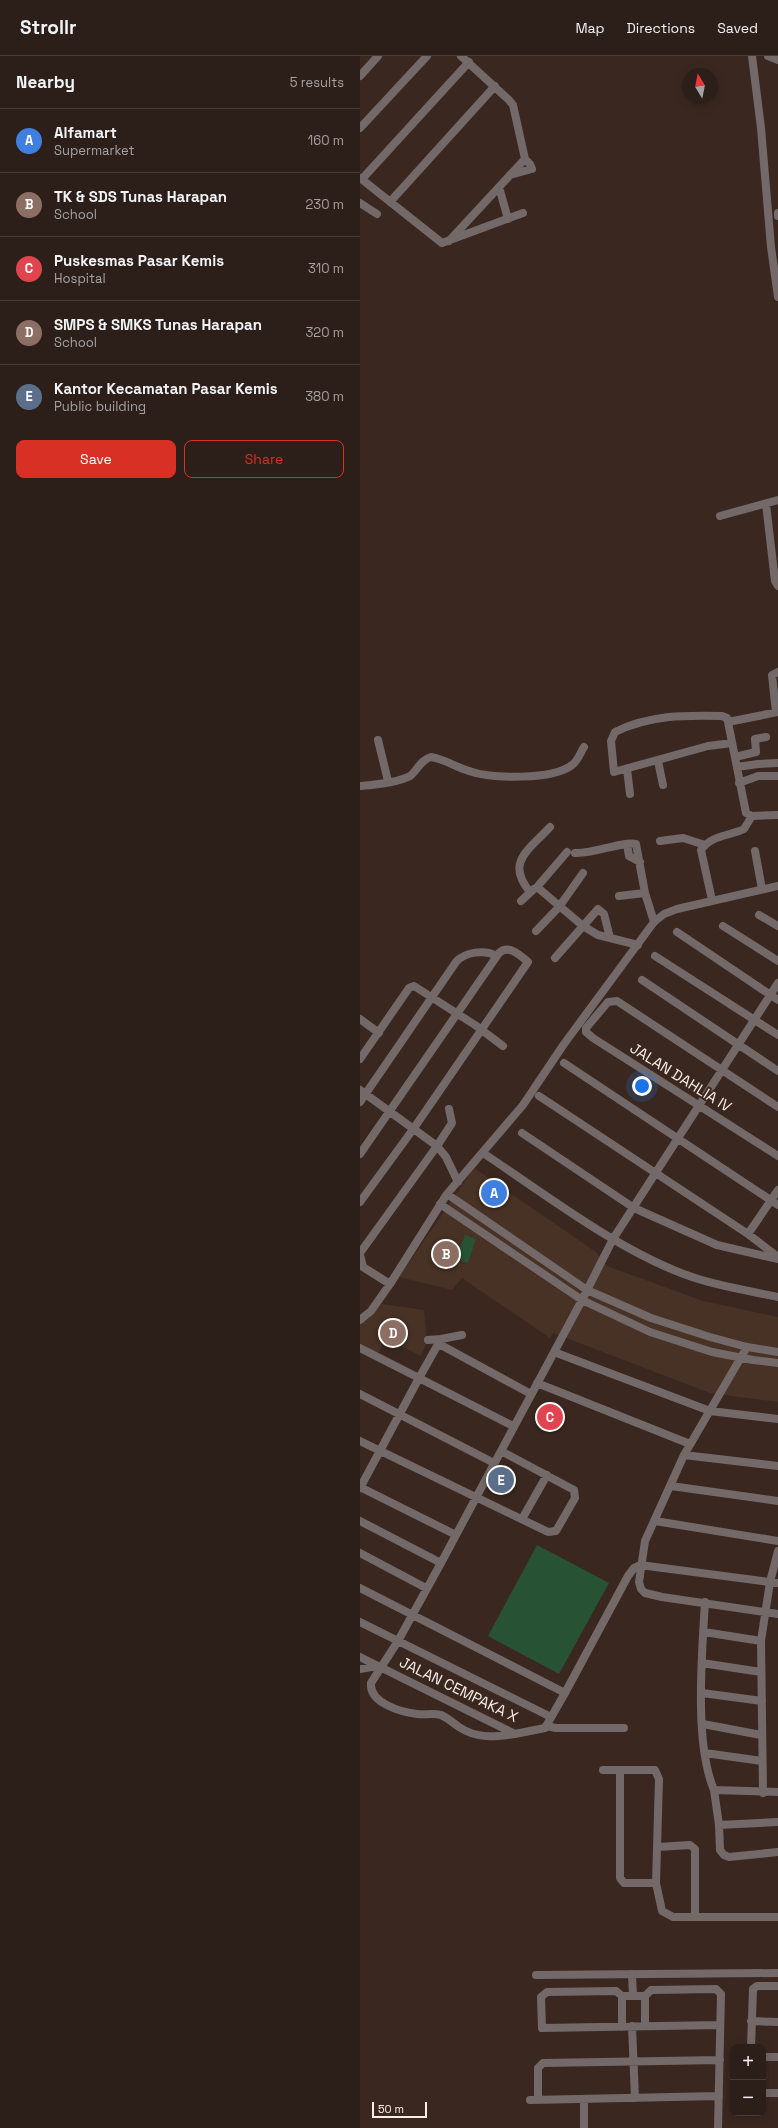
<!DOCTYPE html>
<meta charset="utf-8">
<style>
:root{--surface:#2c1e18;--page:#342721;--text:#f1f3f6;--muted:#a6a2a2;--line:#483c37;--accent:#d93025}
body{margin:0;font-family:"Space Grotesk",sans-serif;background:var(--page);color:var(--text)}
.controls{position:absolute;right:12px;bottom:12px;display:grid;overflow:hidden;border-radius:8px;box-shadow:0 2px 10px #0003}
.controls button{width:36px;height:36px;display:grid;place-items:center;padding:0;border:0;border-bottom:1px solid var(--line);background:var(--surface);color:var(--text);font:20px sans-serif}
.compass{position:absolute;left:322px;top:12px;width:36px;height:36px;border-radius:50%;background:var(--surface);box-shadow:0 2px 10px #0003;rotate:350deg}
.scale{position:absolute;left:12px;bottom:10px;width:55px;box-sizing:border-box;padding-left:4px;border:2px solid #f9ede7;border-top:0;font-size:11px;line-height:14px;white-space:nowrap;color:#f9ede7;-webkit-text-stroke:3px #3a2820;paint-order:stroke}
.you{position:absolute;left:282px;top:1030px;width:14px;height:14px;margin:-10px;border:3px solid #fff;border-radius:50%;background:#1a73e8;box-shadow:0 0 0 6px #1a73e833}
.badge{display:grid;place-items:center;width:26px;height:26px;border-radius:50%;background:var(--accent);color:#fff;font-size:13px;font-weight:700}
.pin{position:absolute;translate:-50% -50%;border:2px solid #fff;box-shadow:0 1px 4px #0006}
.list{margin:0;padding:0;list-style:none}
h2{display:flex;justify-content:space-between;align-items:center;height:52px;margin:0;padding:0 16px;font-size:17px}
h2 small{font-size:13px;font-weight:400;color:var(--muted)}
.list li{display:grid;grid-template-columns:26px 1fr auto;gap:12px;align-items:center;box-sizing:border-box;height:64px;padding:0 16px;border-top:1px solid var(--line)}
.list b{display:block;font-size:15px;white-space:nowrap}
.list p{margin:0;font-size:13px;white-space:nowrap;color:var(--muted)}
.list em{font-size:13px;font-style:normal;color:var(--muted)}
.actions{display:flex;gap:8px;padding:12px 16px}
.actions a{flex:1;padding:9px 0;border:1px solid var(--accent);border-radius:8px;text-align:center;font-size:14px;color:var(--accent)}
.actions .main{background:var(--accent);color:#fff}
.map{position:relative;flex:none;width:418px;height:2072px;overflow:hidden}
header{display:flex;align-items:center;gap:24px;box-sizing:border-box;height:56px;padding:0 20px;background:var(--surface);border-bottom:1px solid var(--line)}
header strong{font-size:19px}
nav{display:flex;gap:22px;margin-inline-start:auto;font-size:14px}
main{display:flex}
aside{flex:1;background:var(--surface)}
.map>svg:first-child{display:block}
.built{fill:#483125}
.green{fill:#275233}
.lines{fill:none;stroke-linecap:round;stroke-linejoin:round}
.minor{stroke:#746969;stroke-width:8}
.labels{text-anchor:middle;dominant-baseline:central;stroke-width:4;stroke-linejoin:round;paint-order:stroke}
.street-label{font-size:15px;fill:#f9ede7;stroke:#3a2820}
</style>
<header>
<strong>Strollr</strong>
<nav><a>Map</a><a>Directions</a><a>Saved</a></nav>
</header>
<main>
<aside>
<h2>Nearby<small>5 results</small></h2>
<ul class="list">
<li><span class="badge" style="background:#3f7fe0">A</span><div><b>Alfamart</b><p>Supermarket</p></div><em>160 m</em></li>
<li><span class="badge" style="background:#8d6e63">B</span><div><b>TK &amp; SDS Tunas Harapan</b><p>School</p></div><em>230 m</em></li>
<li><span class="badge" style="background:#e0444e">C</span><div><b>Puskesmas Pasar Kemis</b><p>Hospital</p></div><em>310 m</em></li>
<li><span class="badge" style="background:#8d6e63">D</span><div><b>SMPS &amp; SMKS Tunas Harapan</b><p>School</p></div><em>320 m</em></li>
<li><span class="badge" style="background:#5c6f8a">E</span><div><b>Kantor Kecamatan Pasar Kemis</b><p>Public building</p></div><em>380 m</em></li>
</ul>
<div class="actions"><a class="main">Save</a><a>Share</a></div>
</aside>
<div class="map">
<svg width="418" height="2072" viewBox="0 0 418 2072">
<rect width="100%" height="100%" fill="#3a2820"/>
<path class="built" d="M114,1112L236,1196L247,1210L343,1245L418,1261V1346L350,1337L193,1277L190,1282L102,1222L92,1234L39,1221Z
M22,1248L64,1254L67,1286L61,1300L35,1287H24L18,1298L0,1288V1267L7,1264Z"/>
<path class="green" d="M105,1179L116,1183L108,1207L96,1203Z
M177,1489L249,1527L199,1618L128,1580Z"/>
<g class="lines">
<path class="minor" d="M101,0L149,44L153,49L165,103L170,108L172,113L150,119
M392,0L401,72L411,191L418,241
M408,0L418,4
M0,20L18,0
M0,72L67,0
M0,122L82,187L163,157
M2,123L109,6
M139,131L148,163
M30,146L135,30
M0,147L17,158
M418,157V160
M89,185L165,103
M406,448L415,525L418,530
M360,460L418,444
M416,656L412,619L418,616
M368,666L418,656
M18,684L28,725
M372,687L348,690L254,716L251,685L255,676C289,659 324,659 362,660L367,662L368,666L386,757L392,760L418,759
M375,701L396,696L395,683L406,681
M298,705L303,729
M377,711L398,708L418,707
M267,713L270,738
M379,727L398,720H418
M0,730C13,729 39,726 50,720C58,714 60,704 71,701C84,703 96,711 109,715C131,723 193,724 212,709C218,705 220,697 224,691
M300,785L323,782L345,789
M267,788L269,800L280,806
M395,795L402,833
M207,796L177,831L223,870L238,879L278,889
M215,797C235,798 261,785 276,788L285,837L259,840
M170,836C145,806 169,794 190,771
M285,837L294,866
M352,844L341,794C351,779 370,780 384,773L392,760
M161,845L174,833
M399,859L418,870
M363,870L418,905
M176,875L199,851L223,817
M317,876L418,944
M295,900L418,979
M195,902L238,853L244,858L250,882
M282,924L418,1015
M0,963L19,977
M0,1003L49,932L54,930L115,969L143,990
M204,1007L418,1149
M0,1034L77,1090L92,1067L89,1053
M179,1040L388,1178L418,1134
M0,1046L96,906C105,896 124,893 137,900
M418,1051L257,945L248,946L226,972V976L233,982L418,1100
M162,1077L274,1152L357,1189L418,1203
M0,1098L139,897C149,888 160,899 168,906L54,1072L0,1146
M126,1099C186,1139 254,1191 321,1217C352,1229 385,1234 418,1241
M87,1138L227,1234L291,1262L350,1281L387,1291L418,1296
M80,1148L222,1244L290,1276L352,1296L393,1304L418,1307
M388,1178L418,1201
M0,1197L77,1090L86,1101L98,1126
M0,1199L3,1211L30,1228
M0,1264L11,1255L30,1228L87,1138L163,1049L204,988L294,866L304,858L317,853L418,830
M102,1279L81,1283L59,1322L153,1370
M68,1284L81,1283
M79,1288L171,1338
M387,1291L324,1399L285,1485L279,1526L281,1533L285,1537L302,1541L418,1558
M0,1292L59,1322L0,1432
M194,1296L350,1355L418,1363
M177,1327L330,1388
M0,1338L134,1407
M0,1385L188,1476L196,1475L215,1442L214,1434L141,1395
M324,1399L418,1410
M311,1430L418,1445
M0,1431L96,1479
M162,1463L187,1419
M0,1465L81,1507
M295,1465L418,1485
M0,1497L66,1532
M0,1532L205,1637L185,1672L155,1678L0,1601
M345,1546C342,1598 334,1687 354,1734
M0,1566L191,1661
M344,1576L401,1585
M342,1607L401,1616
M0,1613L17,1610
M205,1637L268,1520L274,1512L280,1509L418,1527
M342,1637L402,1645
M343,1668L401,1679
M186,1670L196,1672H264
M155,1678C134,1681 117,1683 99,1671C93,1667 88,1662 81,1659C73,1657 65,1659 57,1658C41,1656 9,1647 11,1627L38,1585L81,1507L222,1244L253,1183L418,927
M345,1697L402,1705
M243,1714H295L299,1723L296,1827L302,1855L313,1861H418
M260,1715V1822L264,1827H296
M418,1736L354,1734L359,1769L360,1794L364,1799L369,1801L418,1796
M403,1737L401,1585L410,1526L418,1495
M359,1769L418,1766
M298,1791L330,1789L335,1793V1861
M272,1918L273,1940
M176,1919L418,1917
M262,1940H285
M391,1965L418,1966
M272,1970L275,2042
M285,1970V1940L291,1934L356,1933L361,1938L358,2072
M262,1971V1940L256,1935L187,1936L181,1941L182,1972L360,1969
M391,1991L393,1933L397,1930H418
M403,2001H418
M403,2037H418
M224,2043V2072
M170,2044L359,2040
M178,2044V2012L183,2007L360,2004"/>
</g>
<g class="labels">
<g class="street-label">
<text transform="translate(321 1021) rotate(32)">JALAN DAHLIA IV</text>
<text transform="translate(99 1633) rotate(26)">JALAN CEMPAKA X</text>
</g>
</g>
</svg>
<div class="controls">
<button>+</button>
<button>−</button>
</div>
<svg class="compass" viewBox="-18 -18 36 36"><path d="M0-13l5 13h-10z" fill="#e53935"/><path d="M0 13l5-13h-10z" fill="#a6a2a2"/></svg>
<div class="scale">50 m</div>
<div class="you"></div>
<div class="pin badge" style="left:134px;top:1137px;background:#3f7fe0">A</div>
<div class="pin badge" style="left:86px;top:1198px;background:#8d6e63">B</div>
<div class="pin badge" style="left:190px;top:1361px;background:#e0444e">C</div>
<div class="pin badge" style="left:33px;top:1277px;background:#8d6e63">D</div>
<div class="pin badge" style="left:141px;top:1424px;background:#5c6f8a">E</div>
</div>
</main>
